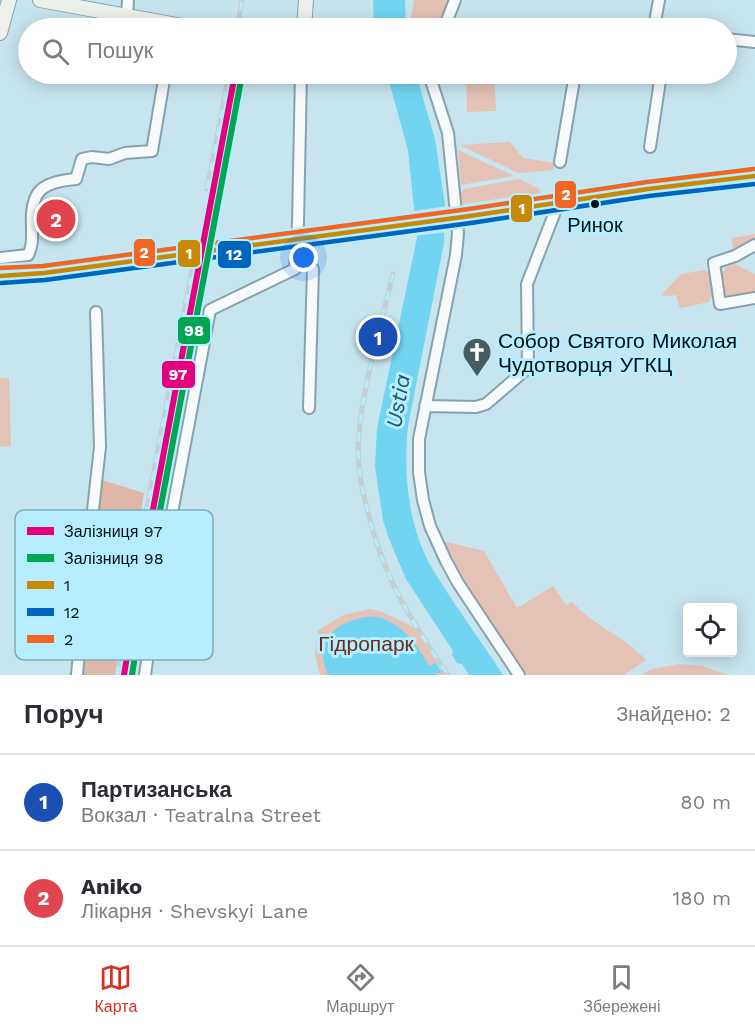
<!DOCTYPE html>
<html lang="uk">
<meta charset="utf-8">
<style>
:root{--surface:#fff;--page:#f7f7f7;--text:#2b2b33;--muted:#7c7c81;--line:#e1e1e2;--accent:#d93025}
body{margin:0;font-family:"Work Sans",sans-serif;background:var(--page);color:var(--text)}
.controls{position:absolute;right:18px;bottom:18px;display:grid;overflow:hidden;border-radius:6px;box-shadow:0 3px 15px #0003}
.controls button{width:54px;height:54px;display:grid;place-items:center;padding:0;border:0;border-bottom:2px solid var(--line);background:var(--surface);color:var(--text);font:30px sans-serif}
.you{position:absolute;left:304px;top:258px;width:21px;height:21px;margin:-15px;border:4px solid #fff;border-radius:50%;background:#1a73e8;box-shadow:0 0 0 9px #1a73e833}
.badge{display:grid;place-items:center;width:39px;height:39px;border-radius:50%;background:var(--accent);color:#fff;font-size:20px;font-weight:700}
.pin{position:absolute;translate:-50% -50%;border:3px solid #fff;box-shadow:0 2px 6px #0006}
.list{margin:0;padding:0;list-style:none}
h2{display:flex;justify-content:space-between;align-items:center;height:78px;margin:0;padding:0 24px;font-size:26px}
h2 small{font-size:20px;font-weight:400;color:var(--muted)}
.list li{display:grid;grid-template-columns:39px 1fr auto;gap:18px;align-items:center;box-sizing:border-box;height:96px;padding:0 24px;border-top:2px solid var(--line)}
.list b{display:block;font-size:22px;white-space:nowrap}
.list p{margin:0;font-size:20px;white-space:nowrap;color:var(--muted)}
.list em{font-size:20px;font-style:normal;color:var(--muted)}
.icon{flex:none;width:33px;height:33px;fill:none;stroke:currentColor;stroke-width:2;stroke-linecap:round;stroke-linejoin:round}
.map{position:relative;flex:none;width:755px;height:675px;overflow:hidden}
.search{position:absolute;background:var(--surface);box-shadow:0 3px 15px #0003;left:18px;right:18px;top:18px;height:66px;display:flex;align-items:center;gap:15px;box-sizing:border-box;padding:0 21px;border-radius:33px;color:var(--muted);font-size:22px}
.sheet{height:270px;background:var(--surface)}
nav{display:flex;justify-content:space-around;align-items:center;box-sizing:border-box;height:84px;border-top:2px solid var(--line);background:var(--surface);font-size:16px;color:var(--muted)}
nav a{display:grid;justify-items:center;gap:3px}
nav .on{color:var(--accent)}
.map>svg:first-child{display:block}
.green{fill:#e4c2b5}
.forest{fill:#deb7a9}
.water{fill:#71d5f2}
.pier{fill:#c7e5ee}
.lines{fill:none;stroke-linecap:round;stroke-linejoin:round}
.street-casing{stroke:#88a2ab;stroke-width:14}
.secondary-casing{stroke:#88a2ab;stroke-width:16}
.primary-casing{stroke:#b3c1c6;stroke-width:18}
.street{stroke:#f7fbfc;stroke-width:10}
.secondary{stroke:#edf1eb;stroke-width:14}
.primary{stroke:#e4e7da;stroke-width:15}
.rail-casing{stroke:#c6cfd1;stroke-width:5}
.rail{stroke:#b6edff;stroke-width:3;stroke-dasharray:9;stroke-linecap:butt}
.primary-bridge-casing{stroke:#b3c1c6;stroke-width:18;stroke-linecap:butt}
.primary-bridge{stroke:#e4e7da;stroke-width:15}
.bus-1-casing{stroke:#b6edff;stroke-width:9}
.bus-2-casing{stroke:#b6edff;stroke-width:9}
.bus-3-casing{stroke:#b6edff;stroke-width:9}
.bus-1{stroke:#c68805;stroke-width:4.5}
.bus-2{stroke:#0065bd;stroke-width:4.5}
.bus-3{stroke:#f26522;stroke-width:4.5}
.rail-1-casing{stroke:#b6edff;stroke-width:10}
.rail-2-casing{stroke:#b6edff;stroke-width:10}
.rail-1{stroke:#e5007d;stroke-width:6}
.rail-2{stroke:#00a651;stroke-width:6}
.bus-dot{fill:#001017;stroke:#b6edff;stroke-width:2}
.labels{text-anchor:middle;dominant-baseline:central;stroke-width:6;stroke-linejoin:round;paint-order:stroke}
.bus-label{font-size:20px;fill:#001017;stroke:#b6edff}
.poi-label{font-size:21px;fill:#001017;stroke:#b6edff;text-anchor:start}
.park-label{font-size:21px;fill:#692e17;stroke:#b6edff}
.water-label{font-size:22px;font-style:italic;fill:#225767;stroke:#b6edff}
.key{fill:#b6edff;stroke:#7fabb9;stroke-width:1.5}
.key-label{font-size:16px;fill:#001017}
.line-badge{stroke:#b6edff;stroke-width:2}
.badge-label{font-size:16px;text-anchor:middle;font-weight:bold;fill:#fff}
</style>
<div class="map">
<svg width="755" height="675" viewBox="0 0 755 675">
<rect width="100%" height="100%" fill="#c7e5ee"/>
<path class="green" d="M414,0H455L444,28H409Z
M466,74H494L496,111L467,112Z
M510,142L523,158L555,163L553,170L518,173L460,145Z
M458,149V150L514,176L461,185Z
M519,179L539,189L541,193L462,204L461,193L464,189Z
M755,234V241L738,250L732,247V238Z
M735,264L755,274V294C748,296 737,300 731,298C721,296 719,274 726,268C728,266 732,265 735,264Z
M705,270L711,274L712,295L709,302L680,308L676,295L669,296L661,295L681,274Z
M0,378H9L11,446L0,447Z
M435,539L484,551L517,608L553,586L566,605L572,602C594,626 625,637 646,660L624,675H519Z
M370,609L380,611L416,628L448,675H320L315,654L318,630L344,615Z
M679,664L702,666L729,675H640L652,669Z"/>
<path class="forest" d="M102,480L144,493L115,675H83L89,584Z"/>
<path class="water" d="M373,0H405L406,28H374Z
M387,74H416L435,139L445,205L444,243L408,426C403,472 408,527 432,568C454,605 480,639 503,675H469L462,664L456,663L435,675H328C315,645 329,627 357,619C365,617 373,615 381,618C405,626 417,645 429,666L452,655L453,651L406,579L389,539L383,520L375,467L377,428L417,238L408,150Z"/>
<path class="pier" d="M448,206L447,232L414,236L413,211Z
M452,655L457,663L441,671L436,663Z"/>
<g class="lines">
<g class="street-casing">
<path id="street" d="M127,16L128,0
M444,28L455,0
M582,28L591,25L619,28
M654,28L659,0
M726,39L755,42
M429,74L448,133L458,233L456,255L419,439V472L423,500L430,526L446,561L458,583L519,675
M650,147L661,74
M560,162L575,74
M755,245L735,256L714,263L720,304L755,298
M0,258L28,255C33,245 32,238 32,227C30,191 41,182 76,179L82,159L92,157L109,159L125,153L152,151L165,74
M425,406L476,407L486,404L528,368L527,284L558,204
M309,408L313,269
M77,675L85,582L100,447L96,312
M145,675L155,604L210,310L295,269L298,223L301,74"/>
</g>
<g class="secondary-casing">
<path id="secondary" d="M40,0L193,28
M304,28L306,0
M0,33L9,0"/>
</g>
<g class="primary-casing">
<path id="primary" d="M470,216L648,189L755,176
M0,276L44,273L79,267"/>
</g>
<use href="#street" class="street"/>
<use href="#secondary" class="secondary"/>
<use href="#primary" class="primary"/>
<g class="rail-casing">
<path id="rail" d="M237,28L242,0
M207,189L229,74
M393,274C381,325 363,384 359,435C356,463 362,490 369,517C386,582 411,620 448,675
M117,675L133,582L193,264"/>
</g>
<use href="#rail" class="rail"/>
<g class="primary-bridge-casing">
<path id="primary-bridge" d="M79,267L470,216"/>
</g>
<use href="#primary-bridge" class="primary-bridge"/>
<g class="bus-1-casing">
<path id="bus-1" d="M0,276L44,273L470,216L648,189L755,176"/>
</g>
<g class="bus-2-casing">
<path id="bus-2" d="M1,283L45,280L471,223L649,196L755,184"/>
</g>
<g class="bus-3-casing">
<path id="bus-3" d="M0,268L43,266L469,209L647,182L754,169"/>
</g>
<use href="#bus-1" class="bus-1"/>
<use href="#bus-2" class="bus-2"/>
<use href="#bus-3" class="bus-3"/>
<g class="rail-1-casing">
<path id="rail-1" d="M124,675L139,584L235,74"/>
</g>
<g class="rail-2-casing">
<path id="rail-2" d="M132,675L146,585L242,75"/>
</g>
<use href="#rail-1" class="rail-1"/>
<use href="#rail-2" class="rail-2"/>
</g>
<defs>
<g id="church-pin" transform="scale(1.5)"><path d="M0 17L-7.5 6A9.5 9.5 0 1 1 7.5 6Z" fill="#465b62" stroke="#b6edff"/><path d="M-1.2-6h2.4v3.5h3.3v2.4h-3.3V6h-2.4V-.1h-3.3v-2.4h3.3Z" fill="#fff"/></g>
</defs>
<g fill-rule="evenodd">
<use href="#church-pin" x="477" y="352"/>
</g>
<circle class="bus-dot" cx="595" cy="204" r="5"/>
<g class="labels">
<g class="bus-label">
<text x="595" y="225">Ринок</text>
</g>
<g class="poi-label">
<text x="498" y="340">Собор Святого Миколая<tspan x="498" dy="24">Чудотворця УГКЦ</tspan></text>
</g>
<g class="park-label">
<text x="366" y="643">Гідропарк</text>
</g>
<g class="water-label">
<text transform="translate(398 401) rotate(-80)">Ustia</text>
</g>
</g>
<rect x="15" y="510" width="198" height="150" rx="9" class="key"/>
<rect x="27" y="527" width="27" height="8" fill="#e5007d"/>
<rect x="27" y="554" width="27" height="8" fill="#00a651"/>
<rect x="27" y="581" width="27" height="8" fill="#c68805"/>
<rect x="27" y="608" width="27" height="8" fill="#0065bd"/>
<rect x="27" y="635" width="27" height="8" fill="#f26522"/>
<g class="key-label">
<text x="64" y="537">Залізниця 97</text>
<text x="64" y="564">Залізниця 98</text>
<text x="64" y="591">1</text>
<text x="64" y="618">12</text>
<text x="64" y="645">2</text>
</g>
<g class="line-badge">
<rect x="554" y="180" width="23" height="29" rx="6" fill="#f26522"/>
<rect x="510" y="194" width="23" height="29" rx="6" fill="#c68805"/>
<rect x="133" y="238" width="23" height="29" rx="6" fill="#f26522"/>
<rect x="177" y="239" width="24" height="29" rx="6" fill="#c68805"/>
<rect x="217" y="240" width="35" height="29" rx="6" fill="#0065bd"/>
<rect x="177" y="316" width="34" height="29" rx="6" fill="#00a651"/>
<rect x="161" y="360" width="35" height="29" rx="6" fill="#e5007d"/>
</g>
<g class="badge-label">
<text x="566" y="200">2</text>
<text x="522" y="214">1</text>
<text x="144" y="258">2</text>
<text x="189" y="259">1</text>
<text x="234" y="260">12</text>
<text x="194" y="336">98</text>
<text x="178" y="380">97</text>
</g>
</svg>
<div class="controls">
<button><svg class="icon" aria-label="locate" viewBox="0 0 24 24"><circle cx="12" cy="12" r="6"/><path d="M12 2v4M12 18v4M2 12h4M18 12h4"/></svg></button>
</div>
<div class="you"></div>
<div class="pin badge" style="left:378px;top:337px;background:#1a4fb4">1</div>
<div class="pin badge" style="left:56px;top:219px;background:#e0444e">2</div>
<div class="search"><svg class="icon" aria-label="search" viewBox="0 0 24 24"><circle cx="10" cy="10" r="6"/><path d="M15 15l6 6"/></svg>Пошук</div>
</div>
<section class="sheet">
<h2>Поруч<small>Знайдено: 2</small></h2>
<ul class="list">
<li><span class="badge" style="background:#1a4fb4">1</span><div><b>Партизанська</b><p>Вокзал · Teatralna Street</p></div><em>80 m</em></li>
<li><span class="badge" style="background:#e0444e">2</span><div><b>Aniko</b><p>Лікарня · Shevskyi Lane</p></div><em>180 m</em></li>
</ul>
</section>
<nav>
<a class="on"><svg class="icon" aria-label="map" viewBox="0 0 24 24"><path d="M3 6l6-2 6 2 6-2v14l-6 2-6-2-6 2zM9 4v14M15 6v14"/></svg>Карта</a>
<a><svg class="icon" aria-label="directions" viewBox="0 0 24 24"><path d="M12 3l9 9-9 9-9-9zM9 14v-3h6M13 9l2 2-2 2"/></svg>Маршрут</a>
<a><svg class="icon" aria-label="saved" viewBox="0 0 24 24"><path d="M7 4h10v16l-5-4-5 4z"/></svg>Збережені</a>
</nav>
